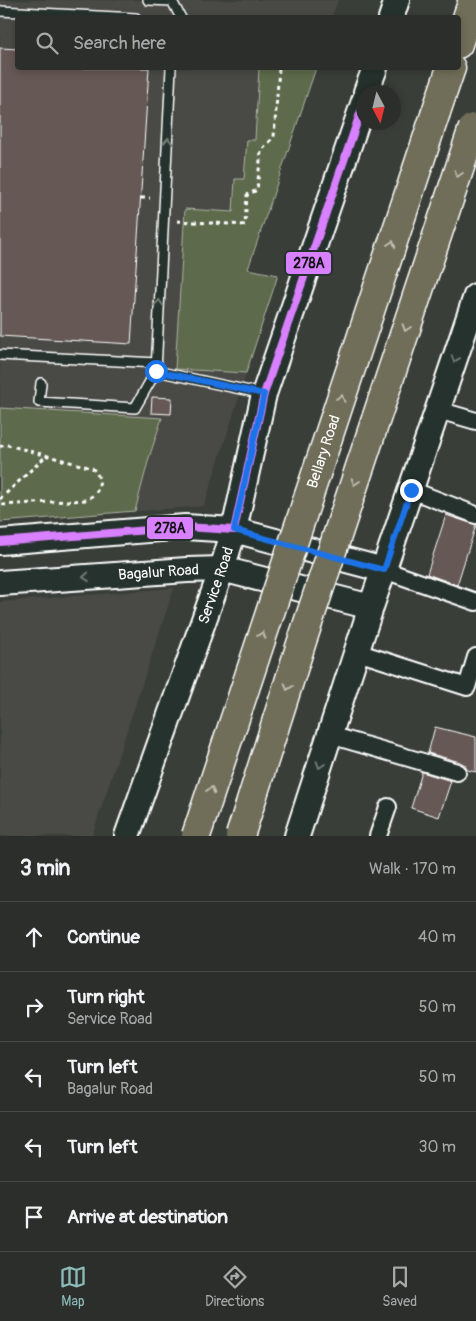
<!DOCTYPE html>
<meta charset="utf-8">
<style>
:root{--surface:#2b2e2b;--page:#373a37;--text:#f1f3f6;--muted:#a6a8a9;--line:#474a47;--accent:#8bbbb9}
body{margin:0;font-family:Pangolin,sans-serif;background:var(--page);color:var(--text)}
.compass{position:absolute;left:356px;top:85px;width:45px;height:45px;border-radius:50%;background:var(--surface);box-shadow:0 2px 8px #0003;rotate:173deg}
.stop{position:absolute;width:15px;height:15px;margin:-11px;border:4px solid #1a73e8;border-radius:50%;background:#fff}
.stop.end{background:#1a73e8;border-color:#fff;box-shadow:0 1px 5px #0008}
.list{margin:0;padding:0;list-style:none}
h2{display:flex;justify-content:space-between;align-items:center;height:65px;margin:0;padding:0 20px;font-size:21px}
h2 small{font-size:16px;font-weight:400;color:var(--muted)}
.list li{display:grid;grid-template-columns:32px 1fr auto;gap:15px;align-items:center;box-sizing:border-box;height:70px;padding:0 20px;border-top:1px solid var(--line)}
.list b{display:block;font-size:19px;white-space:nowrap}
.list p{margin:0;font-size:16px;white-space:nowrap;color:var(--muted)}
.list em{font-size:16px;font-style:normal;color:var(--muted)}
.icon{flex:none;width:28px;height:28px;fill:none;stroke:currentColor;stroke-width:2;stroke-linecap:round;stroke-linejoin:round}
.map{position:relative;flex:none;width:476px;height:836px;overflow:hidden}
.search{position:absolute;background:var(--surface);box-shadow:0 2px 8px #0003;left:15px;right:15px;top:15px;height:55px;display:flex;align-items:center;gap:12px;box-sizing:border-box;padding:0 18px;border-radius:5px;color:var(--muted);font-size:19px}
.sheet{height:415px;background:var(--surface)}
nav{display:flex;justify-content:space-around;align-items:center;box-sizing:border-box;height:70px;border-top:1px solid var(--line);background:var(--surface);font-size:14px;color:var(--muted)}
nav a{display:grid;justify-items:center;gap:2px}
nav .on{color:var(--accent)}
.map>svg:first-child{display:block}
.built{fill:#4a4a45}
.green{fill:#5d6a4c;stroke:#aeb4a6}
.building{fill:#655954;stroke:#fff}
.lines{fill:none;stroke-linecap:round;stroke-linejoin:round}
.lane-casing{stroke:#fff;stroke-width:12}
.street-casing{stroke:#fff;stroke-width:20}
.secondary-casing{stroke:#fff;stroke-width:28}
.highway-casing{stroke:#fff;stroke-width:31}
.path{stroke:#fff;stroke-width:3;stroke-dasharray:4 4;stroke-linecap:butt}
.lane{stroke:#26332d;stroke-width:9}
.street{stroke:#26332d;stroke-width:16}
.secondary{stroke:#26332d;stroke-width:24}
.highway{stroke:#706e59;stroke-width:28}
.highway-bridge-casing{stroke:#fff;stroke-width:31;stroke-linecap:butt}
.highway-bridge{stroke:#706e59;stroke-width:28}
.bus-1-casing{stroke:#26332d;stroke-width:11}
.bus-1{stroke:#d880ff;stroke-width:8}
.oneway{stroke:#727a76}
.oneway2{stroke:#bfbeb4}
.route{stroke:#1a73e8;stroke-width:6}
.labels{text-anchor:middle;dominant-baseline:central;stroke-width:4;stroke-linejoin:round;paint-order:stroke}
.street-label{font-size:15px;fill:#fff;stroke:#26332d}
.line-badge{stroke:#26332d;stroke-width:2}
.pale-badge-label{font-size:14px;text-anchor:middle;font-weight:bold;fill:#111}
</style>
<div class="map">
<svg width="476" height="836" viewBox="0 0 476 836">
<rect width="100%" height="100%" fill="#393e39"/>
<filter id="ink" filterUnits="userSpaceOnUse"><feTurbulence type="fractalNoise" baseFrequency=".02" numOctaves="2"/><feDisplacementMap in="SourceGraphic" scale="10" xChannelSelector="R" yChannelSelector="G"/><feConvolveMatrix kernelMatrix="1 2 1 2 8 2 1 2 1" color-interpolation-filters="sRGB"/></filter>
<g filter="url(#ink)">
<path class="built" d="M0,0H338L332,17L18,18V68H316L248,269L278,275L204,506L0,522Z
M174,588L92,836H0V602Z"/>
<path class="green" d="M259,68H316L248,269L278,275L246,373L175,369L185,209L233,212L235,179H244L247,140H255Z
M0,408L162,418L149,458L135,511L0,522Z"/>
<path class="building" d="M0,48L18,49V68H149L131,344L0,336Z
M152,397L172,398L171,414L151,413Z
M446,515L476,525L457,585L427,574Z
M435,727L476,737V772L467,770L465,765L460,762L428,753Z
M422,772L451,781L439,817L411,808Z"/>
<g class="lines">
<g class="lane-casing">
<path id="lane" d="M148,0L172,1L181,18
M0,11L136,18
M171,68L156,371L264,394
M0,355L157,363
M41,383L39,402L135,408L156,371"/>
</g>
<g class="street-casing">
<path id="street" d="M438,410L476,421
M411,490L476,515
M384,570L476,602
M357,652L467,687L476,657
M330,735L457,772
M378,836L388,807"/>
</g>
<g class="secondary-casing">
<g id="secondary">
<path d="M391,18L397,0"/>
<path d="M366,92L375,68"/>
<path d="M0,542L185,527L234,530L384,570"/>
<path id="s1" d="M0,583L187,570L222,569L371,607"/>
<path id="s2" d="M127,836L222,569L234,530L264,394L364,101"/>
<path d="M297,836L371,607L476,296"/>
</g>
</g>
<g class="highway-casing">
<path id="highway" d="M458,44L473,0
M436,112L451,68"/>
</g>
<path class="path" d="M141,198H150
M177,221L245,225L247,195L257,190L261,151L274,137L279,68
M0,447L4,444L92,468C104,479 101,494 85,500L0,505
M0,499L46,456"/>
<use href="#lane" class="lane"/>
<use href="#street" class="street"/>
<use href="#secondary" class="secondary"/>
<use href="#highway" class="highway"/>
<g class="highway-bridge-casing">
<g id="highway-bridge">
<path id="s3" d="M196,836L436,112"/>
<path d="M240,836L302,641L473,128"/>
</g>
</g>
<use href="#highway-bridge" class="highway-bridge"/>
<g class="bus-1-casing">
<path id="bus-1" d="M0,542L185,527L234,530L264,394L364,102"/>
</g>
<use href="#bus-1" class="bus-1"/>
</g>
<defs><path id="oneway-chevron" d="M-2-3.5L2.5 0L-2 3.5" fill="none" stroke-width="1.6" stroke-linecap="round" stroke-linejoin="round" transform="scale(1.25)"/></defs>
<g class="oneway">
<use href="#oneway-chevron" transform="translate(168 141) rotate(-87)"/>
<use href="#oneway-chevron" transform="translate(159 303) rotate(-87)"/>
<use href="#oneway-chevron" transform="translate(455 359) rotate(109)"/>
<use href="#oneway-chevron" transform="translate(86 577) rotate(176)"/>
<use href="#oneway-chevron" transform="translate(320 765) rotate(108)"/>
</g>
<g class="oneway2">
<use href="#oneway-chevron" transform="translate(458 174) rotate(108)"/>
<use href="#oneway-chevron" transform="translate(392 244) rotate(-72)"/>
<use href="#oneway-chevron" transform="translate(406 328) rotate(108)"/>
<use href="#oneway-chevron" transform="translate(341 398) rotate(-72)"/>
<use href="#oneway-chevron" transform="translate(355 482) rotate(108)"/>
<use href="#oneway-chevron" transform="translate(262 635) rotate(-72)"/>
<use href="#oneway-chevron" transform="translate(288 687) rotate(108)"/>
<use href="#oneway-chevron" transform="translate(211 790) rotate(-72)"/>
</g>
</g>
<g class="lines" filter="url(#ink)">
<path class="route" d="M156,371L264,394L234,530L384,570L411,490"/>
</g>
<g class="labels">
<g class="street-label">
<text stroke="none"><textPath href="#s3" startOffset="405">Bellary Road</textPath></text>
<text stroke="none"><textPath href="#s1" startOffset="159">Bagalur Road</textPath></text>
<text stroke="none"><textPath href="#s2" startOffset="266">Service Road</textPath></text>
</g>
</g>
<g class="line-badge">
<rect x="285" y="251" width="47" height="24" rx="5" fill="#d880ff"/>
<rect x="146" y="516" width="48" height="24" rx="5" fill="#d880ff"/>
</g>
<g class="pale-badge-label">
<text x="309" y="268">278A</text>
<text x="170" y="533">278A</text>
</g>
</svg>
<svg class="compass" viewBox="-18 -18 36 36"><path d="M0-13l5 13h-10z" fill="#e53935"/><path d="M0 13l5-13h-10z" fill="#a6a8a9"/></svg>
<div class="stop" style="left:156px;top:371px"></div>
<div class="stop end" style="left:411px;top:490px"></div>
<div class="search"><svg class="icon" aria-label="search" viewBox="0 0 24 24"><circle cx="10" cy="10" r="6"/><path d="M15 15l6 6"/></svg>Search here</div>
</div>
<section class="sheet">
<h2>3 min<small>Walk · 170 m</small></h2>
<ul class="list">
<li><svg class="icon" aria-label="ahead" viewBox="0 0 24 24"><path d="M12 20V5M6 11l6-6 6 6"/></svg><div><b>Continue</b></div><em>40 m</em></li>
<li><svg class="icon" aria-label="right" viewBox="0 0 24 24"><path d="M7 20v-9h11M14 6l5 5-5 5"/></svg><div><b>Turn right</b><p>Service Road</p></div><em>50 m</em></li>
<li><svg class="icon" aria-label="left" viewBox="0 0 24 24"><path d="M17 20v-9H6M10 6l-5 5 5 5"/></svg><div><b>Turn left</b><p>Bagalur Road</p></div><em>50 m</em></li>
<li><svg class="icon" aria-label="left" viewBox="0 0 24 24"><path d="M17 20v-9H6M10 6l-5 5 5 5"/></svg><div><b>Turn left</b></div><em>30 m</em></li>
<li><svg class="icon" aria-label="arrive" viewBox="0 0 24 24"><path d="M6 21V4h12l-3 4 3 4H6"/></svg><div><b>Arrive at destination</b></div></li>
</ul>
</section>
<nav>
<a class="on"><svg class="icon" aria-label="map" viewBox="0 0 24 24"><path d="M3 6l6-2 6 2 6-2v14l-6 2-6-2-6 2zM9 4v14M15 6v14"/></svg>Map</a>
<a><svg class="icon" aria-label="directions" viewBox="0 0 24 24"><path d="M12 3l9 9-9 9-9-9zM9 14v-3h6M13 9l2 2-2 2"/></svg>Directions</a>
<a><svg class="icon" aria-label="saved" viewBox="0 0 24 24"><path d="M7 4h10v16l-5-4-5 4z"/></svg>Saved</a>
</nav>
